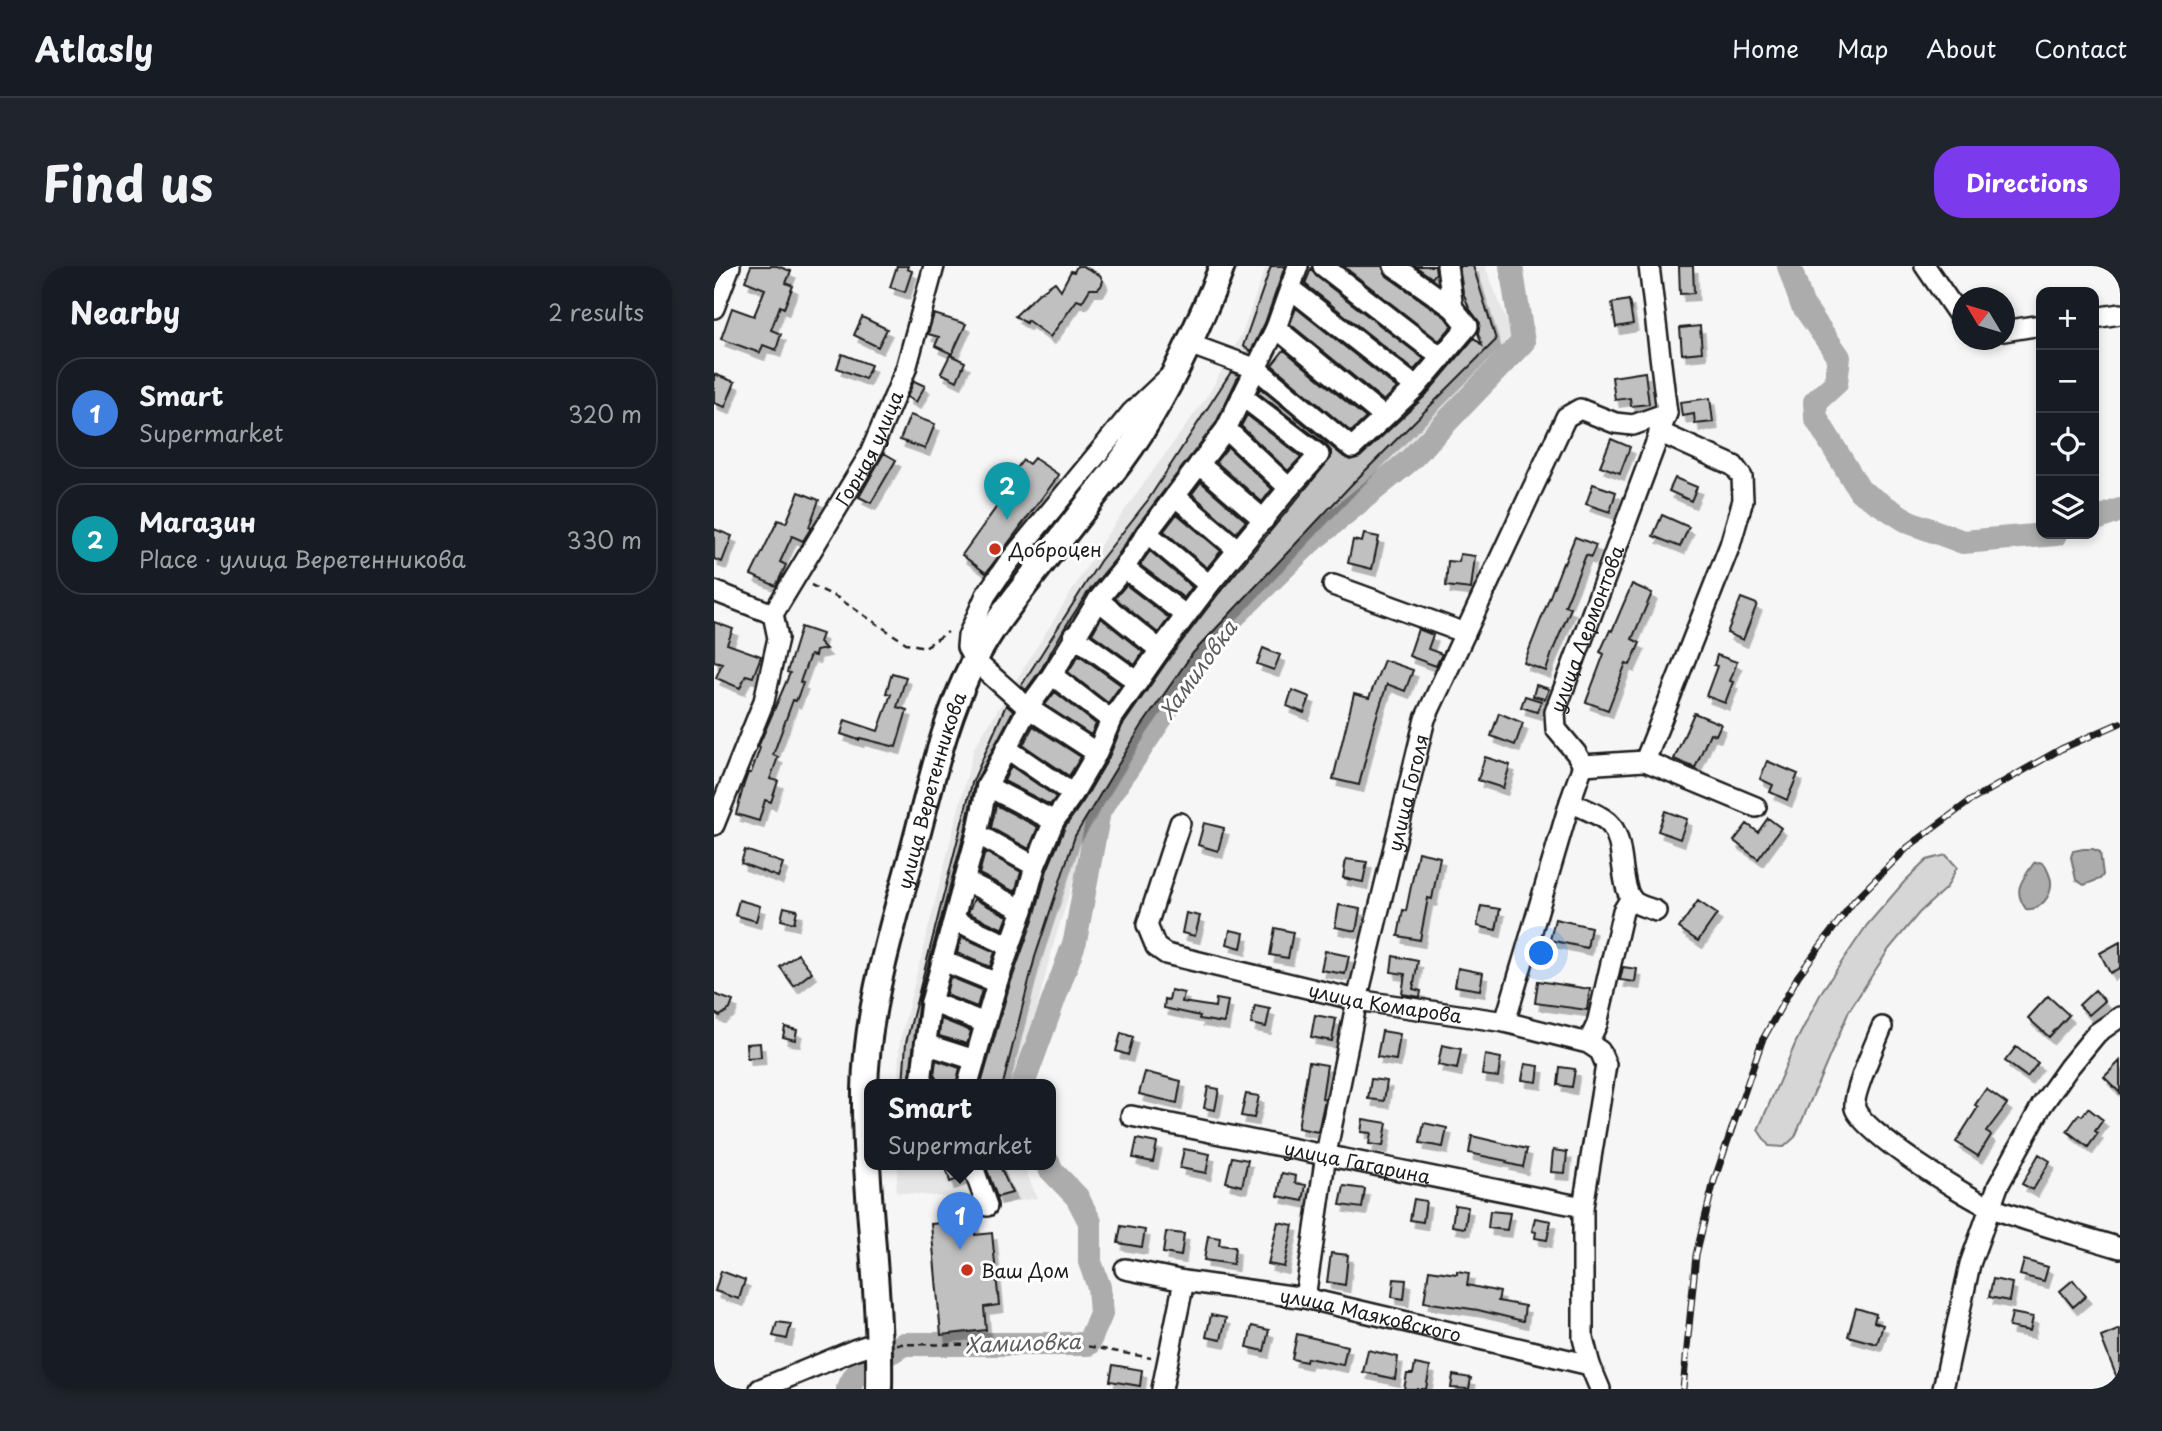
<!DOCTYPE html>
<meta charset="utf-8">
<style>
:root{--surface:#171b24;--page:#20242c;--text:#f1f3f6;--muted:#9ea1a6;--line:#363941;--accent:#7c3aed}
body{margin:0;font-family:"Playpen Sans",sans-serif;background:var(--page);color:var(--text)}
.controls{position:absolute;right:21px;top:21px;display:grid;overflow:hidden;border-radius:14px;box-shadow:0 4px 10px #0003}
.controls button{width:63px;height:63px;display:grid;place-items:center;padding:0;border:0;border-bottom:2px solid var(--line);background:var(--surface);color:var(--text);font:35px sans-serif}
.compass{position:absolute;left:1238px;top:21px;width:63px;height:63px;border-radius:50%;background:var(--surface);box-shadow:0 4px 10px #0003;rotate:308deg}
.you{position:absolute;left:828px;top:688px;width:24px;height:24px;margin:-18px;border:5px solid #fff;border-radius:50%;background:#1a73e8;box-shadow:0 0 0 10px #1a73e833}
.badge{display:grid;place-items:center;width:46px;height:46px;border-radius:50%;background:var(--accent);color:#fff;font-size:23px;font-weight:700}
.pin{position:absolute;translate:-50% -58px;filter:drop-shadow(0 2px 4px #0008)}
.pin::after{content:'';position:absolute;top:37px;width:24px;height:21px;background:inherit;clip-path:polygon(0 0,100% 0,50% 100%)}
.popup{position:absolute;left:150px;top:813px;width:192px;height:91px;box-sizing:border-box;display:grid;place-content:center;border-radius:14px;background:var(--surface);filter:drop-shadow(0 2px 5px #0005);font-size:23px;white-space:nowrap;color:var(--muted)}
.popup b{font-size:26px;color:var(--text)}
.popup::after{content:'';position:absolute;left:50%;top:100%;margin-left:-14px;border:14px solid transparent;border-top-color:var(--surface)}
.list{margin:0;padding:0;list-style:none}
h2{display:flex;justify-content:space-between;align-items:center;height:91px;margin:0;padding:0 28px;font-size:30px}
h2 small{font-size:23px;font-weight:400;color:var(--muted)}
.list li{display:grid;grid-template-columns:46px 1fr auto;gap:21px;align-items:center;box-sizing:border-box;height:112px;margin:0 14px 14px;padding:0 14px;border:2px solid var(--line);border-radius:28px}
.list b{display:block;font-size:26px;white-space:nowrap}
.list p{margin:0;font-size:23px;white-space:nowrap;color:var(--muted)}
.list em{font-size:23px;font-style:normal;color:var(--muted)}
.icon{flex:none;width:38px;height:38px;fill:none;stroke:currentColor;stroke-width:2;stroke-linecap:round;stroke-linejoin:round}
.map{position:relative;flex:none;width:1406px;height:1123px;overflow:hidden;border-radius:28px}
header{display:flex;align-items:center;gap:42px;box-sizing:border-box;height:98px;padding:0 35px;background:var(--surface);border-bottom:2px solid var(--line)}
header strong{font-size:33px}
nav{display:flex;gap:38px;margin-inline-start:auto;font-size:24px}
.intro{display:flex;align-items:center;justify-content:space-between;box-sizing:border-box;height:168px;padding:0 42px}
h1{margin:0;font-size:49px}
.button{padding:18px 32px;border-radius:28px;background:var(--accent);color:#fff;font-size:24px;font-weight:700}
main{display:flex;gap:42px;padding:0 42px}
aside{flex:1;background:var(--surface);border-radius:28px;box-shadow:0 4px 10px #0003}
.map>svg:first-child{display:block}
.built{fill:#e6e6e6}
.green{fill:#d6d6d6;stroke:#797979;stroke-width:2}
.water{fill:#acacac;stroke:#727272;stroke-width:2}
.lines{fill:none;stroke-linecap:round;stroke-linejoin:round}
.river{stroke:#acacac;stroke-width:24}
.building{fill:#c0c0c0;stroke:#1c1c1c;stroke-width:2;filter:url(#shadow)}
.minor-casing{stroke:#1c1c1c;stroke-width:24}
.major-casing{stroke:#1c1c1c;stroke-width:30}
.path{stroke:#1c1c1c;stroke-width:2.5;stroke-dasharray:7 5;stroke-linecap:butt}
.minor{stroke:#fff;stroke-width:19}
.major{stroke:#fff;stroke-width:24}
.rail-casing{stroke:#1c1c1c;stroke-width:7}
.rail{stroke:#fff;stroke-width:4.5;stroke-dasharray:13;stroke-linecap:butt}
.poi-dot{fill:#c8321e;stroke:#fff;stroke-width:2.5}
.labels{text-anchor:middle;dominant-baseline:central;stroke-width:6;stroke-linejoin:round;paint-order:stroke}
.street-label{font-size:19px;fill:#1c1c1c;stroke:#fff}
.poi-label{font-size:19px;fill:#1c1c1c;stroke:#fff;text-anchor:start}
.water-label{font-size:21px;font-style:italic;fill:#5d5d5d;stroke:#fff}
</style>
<header>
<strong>Atlasly</strong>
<nav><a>Home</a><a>Map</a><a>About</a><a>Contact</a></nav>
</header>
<div class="intro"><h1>Find us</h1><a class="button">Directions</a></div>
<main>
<aside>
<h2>Nearby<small>2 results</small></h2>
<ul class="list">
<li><span class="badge" style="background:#3f7fe0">1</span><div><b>Smart</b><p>Supermarket</p></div><em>320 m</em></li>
<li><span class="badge" style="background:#0f9aa8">2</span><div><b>Магазин</b><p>Place · улица Веретенникова</p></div><em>330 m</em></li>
</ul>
</aside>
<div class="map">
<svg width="1406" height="1123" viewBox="0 0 1406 1123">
<defs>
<filter id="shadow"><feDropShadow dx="4.5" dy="7" stdDeviation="0" flood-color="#0004"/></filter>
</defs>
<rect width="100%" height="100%" fill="#f6f6f6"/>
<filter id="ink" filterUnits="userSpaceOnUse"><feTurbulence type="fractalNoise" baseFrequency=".0143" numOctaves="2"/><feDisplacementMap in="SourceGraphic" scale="14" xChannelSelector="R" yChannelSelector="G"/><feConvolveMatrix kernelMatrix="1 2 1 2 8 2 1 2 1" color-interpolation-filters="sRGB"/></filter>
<g filter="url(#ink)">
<path class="built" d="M552,0H771L799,70L656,219L625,243L486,384L413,493L381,545L338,683L304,818H183L186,774L260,482L392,270L494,129L529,65Z
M184,898H309L323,932L273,940L248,933L182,926Z"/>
<path class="green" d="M1232,589L1243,601L1233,621L1205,647L1175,683L1135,745L1081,871L1070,881L1055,880L1044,864L1082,776L1108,725L1153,659L1191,615L1213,594Z"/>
<path class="water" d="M1369,583H1379L1386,586L1389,609L1386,613L1370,619L1362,614L1357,591L1359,585Z
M1326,596L1331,599C1333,604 1337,611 1337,616C1338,630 1326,645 1312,643C1298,624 1308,614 1320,597Z"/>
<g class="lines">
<path class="river" d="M1075,0L1088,38L1125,91L1122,117L1101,136L1102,152L1146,225L1195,256L1249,276L1342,268
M1380,254L1406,244
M309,818L361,675L385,545L505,365L596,276L696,194L809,76L797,0
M177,1086L190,1078H374L387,1048L385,1021L376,996V956L363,931L336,903L335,898
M134,1123L141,1110L153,1102"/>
</g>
<path class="building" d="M37,0H63L77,5L72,17L79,20L70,42L66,40L57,64L67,68L62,84L49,79L46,87L7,73L18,42L40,50L51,23L31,15Z
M183,0H194L193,3L198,5L191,26L176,21Z
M363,0H369L386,9L389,15L387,20L384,23H376L368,36L363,34L336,71L313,54L312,57L301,50L324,28L341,16L347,24L357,5L360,6Z
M557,0H571L551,57L537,85L529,80Z
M629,0H668L673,10L731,51L738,60L725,75Z
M701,0H721L722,7L718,12Z
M745,0H759L782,74L639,217L479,387L427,461L361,570L321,691L289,818H267L295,721L321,648L333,604L351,561L370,534L394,493L408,460L456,391L505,327L617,192V185L612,179L544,127L546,122L630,191L636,194L646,191L711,130L760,72L768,79L764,67L766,57L755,42L749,26Z
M965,0H979L980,27L966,28Z
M597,3L602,10L710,93L700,104L591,18Z
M915,34L919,58L902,61L898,37Z
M582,42L683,122L670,135L576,58Z
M220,48L252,58L238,88L221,80L225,71L214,68Z
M148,51L173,63L164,81L140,69Z
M986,60L988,86L968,88L966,62Z
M570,84L652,152L637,166L558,99Z
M128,88L157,99L151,113L123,102Z
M236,89L251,96L243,115L227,107Z
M517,106L525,109L502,157L423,260L400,295L374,326L350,363L328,402L312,424L307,420L386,295L434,234Z
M931,106L935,138L917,140L916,132L901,134L898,111Z
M0,108L21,116L11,141L0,137Z
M200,115L211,120L202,136L193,131Z
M996,132L999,156L981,158L980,148L968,150L966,136Z
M196,149L221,158L211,183L186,174Z
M533,149L587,191L574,205L527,160Z
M897,173L916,181L906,207L886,200Z
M514,181L558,223L548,236L502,196Z
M170,187L182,194L157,237L145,231Z
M320,192L345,209L272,307L248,289L299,218L294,214L309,194L315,198Z
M961,212L983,221L977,235L955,225Z
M487,216L532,255L522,267L478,228Z
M879,218L902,226L896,246L872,238Z
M85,226L105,234L95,261L97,262L89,275L78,270L66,296L72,299L62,320L37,309L64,254L72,257Z
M463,248L507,285L493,302L450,265Z
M948,249L975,261L966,281L939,270Z
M0,263L18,270L8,296L0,293Z
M650,268L665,271L658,303L634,297L639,274L648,276Z
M861,271L882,279L877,291L872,289L851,340L857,342L839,384L832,405L810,397L849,297L850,298Z
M436,285L478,321L470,332L426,299Z
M746,288L761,290L757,323L732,320L734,295L745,296Z
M918,318L938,327L918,373L926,377L916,399L912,397L894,444L872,436L890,388L886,386L896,364L898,365Z
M412,319L455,352L444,367L401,332Z
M1027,332L1043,338L1029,374L1013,367Z
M387,352L429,386L421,399L378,368Z
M0,356L19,363L13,378L47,390L39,411L32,409L26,422L2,412L8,397L0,395Z
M87,361L108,368L105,376L112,383L102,385L101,390L96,389L86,416L89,417L82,435L79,434L59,489L64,491L56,513L64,515L57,536L51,534L45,555L22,548L30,518L34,507H37L46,482L44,481L76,407L73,406Z
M704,363L719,369L714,383L728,388L722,400L695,390Z
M549,382L566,389L560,404L543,398Z
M365,389L407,419L394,437L354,406Z
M1003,389L1023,396L1016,415L1019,416L1011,437L992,430L1003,400L1000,399Z
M670,394L699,404L691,425L673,418L659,462L645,519L619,513L640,428L655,432Z
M178,407L192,411L183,441L193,444L182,481L146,472L145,474L127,468L131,454L164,465L177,428L172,427Z
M822,419L835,423L831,433L819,430Z
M578,424L596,431L590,447L573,440Z
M341,426L382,458L377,469L331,439Z
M811,430L827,435L823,446L807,441Z
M292,439L299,445L261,517L251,565L205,733L195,818H189L192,777L258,517Z
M785,447L809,457L801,479L777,470Z
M980,447L1007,458L1002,469L996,467L981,502L960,493Z
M319,460L367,491L355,510L309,479Z
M771,491L796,499L789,522L764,514Z
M1053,495L1084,508L1073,534L1056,526L1059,519L1046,513Z
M297,500L342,531L336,539L290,515Z
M282,539L324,561L315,583L277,562Z
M951,545L973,553L966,573L944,565Z
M1054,552L1067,562L1044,593L1020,575L1033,558L1044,566Z
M490,557L510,562L504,585L484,579Z
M31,584L69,597L64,611L27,597Z
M271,586L307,606L301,626L265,608Z
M704,586L726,591L718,633L714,632L706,674L684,670L689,644L692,645Z
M632,593L653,596L649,616L629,612Z
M260,633L294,650L289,663L254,647Z
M25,634L46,640L42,655L21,649Z
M984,635L1003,648L984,675L965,662Z
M625,639L646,643L642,665L621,661Z
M767,640L786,643L782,664L763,660Z
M70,641L83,644L80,657L67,654Z
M472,647L486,650L481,670L468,667Z
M841,653L877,661L873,682L836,674Z
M561,662L579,666L574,692L556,689Z
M516,664L530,667L527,682L513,678Z
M248,671L281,686L276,701L243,687Z
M1406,676V702L1396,707L1386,687Z
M611,685L635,690L631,708L607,704Z
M84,688L98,706L80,720L66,701Z
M679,690L704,695L699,723L707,725L706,731L688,728L691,708L677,706Z
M909,701L923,703L921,716L906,714Z
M744,702L769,707L766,724L741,720Z
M236,711L268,724L263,741L232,729Z
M824,715L876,723L873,744L821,737Z
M457,724L470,727L468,736L501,741L502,733L514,735L510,757L485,753L486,750L450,742L451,733L455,734Z
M1381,724L1391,735L1375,749L1365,739Z
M0,728L19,735L16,743L6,750L0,747Z
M1334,730L1355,749L1335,771L1314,752Z
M541,740L556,743L552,761L537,758Z
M601,749L622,753L618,775L597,771Z
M227,753L257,765L253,778L225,770Z
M71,761L83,764L81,774L69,771Z
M668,765L686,768L682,794L663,791Z
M407,767L419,771L414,789L402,785Z
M46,777L47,791L33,792L32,778Z
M728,779L747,783L743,803L724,799Z
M1302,781L1324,797L1313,811L1291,795Z
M771,789L787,792L784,811L768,809Z
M222,794L246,802L242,818L224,815L220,809Z
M1406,795V827L1390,811Z
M595,796L613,799L608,832L611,833L604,866L584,862Z
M811,798L825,800L823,816L808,814Z
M846,801L861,803L858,821L844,819Z
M431,806L467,815L463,837L425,828Z
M657,813L673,815L670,835L654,833Z
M494,821L505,823L501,844L490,842Z
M1272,823L1293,838L1272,866L1277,869L1264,890L1242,876L1264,841L1261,839Z
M532,828L545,830L540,852L527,850Z
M1374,842L1389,854L1381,865L1384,867L1374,881L1353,865L1365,848L1368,850Z
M649,853L673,857L669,880L655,878L657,867L647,866Z
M710,857L733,862L729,881L706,877Z
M758,870L813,883L809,901L792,897L793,895L755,887Z
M423,873L443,877L439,896L419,892Z
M470,883L496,888L492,907L466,902Z
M839,884L853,886L851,907L837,906Z
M1325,888L1336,895L1319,924L1308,918Z
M518,891L534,894L528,920L512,916Z
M231,898H246L250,911L236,916Z
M271,898H285L298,927L283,931Z
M568,907L582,910L581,917L592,919L589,935L564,930Z
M630,920L651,923L648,942L626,939Z
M700,933L712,935L709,956L696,954Z
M741,939L754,941L751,962L738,960Z
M776,945L796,947L793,964L774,962Z
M821,952L837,955L833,974L821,972L822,966L818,965Z
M260,954L261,969L278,967L285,1039L270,1041L272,1064L227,1069L217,958Z
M564,956L579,959L570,1001L554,998Z
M407,960L431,964L428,981L404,977Z
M452,966L470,968L467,990L449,987Z
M494,970L506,972L505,979L521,981L519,998L490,994Z
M617,987L634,989L631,1019L613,1016Z
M1310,994L1334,1001L1330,1015L1306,1009Z
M715,1004L743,1008V1005L755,1007L753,1019L786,1026L784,1035L811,1040L809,1055L764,1044L710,1036Z
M7,1005L31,1014L25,1033L1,1025Z
M680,1013L692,1014L690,1033L678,1031Z
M1279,1013L1298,1017L1295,1035L1275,1031Z
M1359,1014L1372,1030L1359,1041L1346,1025Z
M1142,1042L1162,1048L1160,1056L1169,1059L1163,1078L1134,1070Z
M1298,1047L1319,1051L1316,1065L1295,1061Z
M497,1049L512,1052L507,1074L492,1071Z
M63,1056L77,1058L73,1073L59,1070Z
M538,1060L555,1064L550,1085L533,1081Z
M1406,1063V1117H1405L1387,1071Z
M583,1068L633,1080L629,1099L593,1092L592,1096L578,1093Z
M654,1084L684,1091L681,1113L649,1106Z
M701,1098L716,1101L712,1123H690L693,1108H699Z
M399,1099L428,1104L426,1120L396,1115Z
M739,1109L757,1112L755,1123L737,1122Z"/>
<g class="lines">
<g class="minor-casing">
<g id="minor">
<path d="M609,0L728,92"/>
<path d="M680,0L739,42"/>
<path d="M1211,0L1248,54"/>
<path d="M577,23L702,121"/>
<path d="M0,42L16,0"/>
<path d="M1380,52L1406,48"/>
<path d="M562,62L670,151"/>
<path d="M1290,65L1327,59"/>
<path d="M475,78L543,103L638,182L702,121L754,60L739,42L733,0"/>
<path d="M512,163L575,222"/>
<path d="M485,198L550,254"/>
<path d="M461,230L524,284"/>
<path d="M433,267L495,319"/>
<path d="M410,302L471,349"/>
<path d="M619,319L751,367"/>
<path d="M0,325L59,348"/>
<path d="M384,334L446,384"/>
<path id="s1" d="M59,348L156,188L192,103L220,0"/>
<path d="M360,370L424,416"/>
<path d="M338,409L397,454"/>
<path d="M292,482L359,528"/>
<path d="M383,487L314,442L260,394L253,381L254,370L272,329L294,297L417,147L454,112"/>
<path d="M931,495L1016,279L1029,234L1028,211L1020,200L945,166"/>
<path d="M869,499L931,495L1042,541"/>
<path d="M273,520L340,555"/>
<path d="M856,536C868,542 884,547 894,556C914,574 903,625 922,637C928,641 936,642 942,645"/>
<path id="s2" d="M466,557L433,659L442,681L452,688L643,734L791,756L874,777L886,785L892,799L869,941V1072L876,1099"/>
<path d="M0,559L50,435L64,372L59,348"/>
<path d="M263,568L321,600"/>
<path d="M250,614L309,644"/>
<path d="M240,654L296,680"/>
<path d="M229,695L283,717"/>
<path d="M217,736L271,757"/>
<path id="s3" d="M791,756L856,536L869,499L862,487L842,463L841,446L953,147L935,0"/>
<path d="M1168,761C1162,776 1138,829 1141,842C1147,865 1253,932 1278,942C1320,958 1364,969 1406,982"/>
<path d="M874,777L883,758L909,645L917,632"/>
<path d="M211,778L261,794"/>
<path d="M212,818L207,816L217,736L263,568L273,520L314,442L338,409L384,334L410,302L433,267L512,163L562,62L584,0"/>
<path d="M254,818L283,717L309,644L321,600L340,555L359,528L383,487L397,454L446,384L495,319L575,222L605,189L528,130"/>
<path id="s4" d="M417,850L869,941"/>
<path d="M258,898L273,940"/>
<path id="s5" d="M411,1003L470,1015L591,1032L876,1099L886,1123"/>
<path id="s6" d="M591,1032L612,888L643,734L711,453L852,151L866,143L901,157L919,159L953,147"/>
<path d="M46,1123L140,1084L152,1080H166"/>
<path d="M448,1123L470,1015"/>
<path d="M1229,1123L1256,998L1284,920L1328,839L1355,801L1383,767L1406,751"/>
</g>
</g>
<g class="major-casing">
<g id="major">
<path id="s7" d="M165,1123C167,1023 150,924 151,825C152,742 179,660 200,581C217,518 230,453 260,395C275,365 297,337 318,310C348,271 378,233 408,194C438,153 461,109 482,62C491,41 501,21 508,0"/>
</g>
</g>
<path class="path" d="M97,319L124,332L192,377L211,381L234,366
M182,1078L372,1080L437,1092"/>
<use href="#minor" class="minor"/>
<use href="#major" class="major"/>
<g class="rail-casing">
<path id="rail" d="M969,1123L982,989L1000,915L1048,775L1084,710L1140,635L1194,581L1256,535L1347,483L1406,457"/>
</g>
<use href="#rail" class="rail"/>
</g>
</g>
<g class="poi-dot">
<circle cx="281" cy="283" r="7"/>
<circle cx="253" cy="1004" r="7"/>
</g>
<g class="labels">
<g class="street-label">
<text stroke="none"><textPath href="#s1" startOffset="192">Горная улица</textPath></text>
<text stroke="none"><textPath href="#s3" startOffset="420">улица Лермонтова</textPath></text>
<text stroke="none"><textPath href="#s7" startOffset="607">улица Веретенникова</textPath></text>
<text stroke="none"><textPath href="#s6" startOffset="516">улица Гоголя</textPath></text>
<text stroke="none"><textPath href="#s2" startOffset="368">улица Комарова</textPath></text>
<text stroke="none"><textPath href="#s4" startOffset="231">улица Гагарина</textPath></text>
<text stroke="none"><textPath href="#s5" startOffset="250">улица Маяковского</textPath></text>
</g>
<g class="poi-label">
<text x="295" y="283">Доброцен</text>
<text x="267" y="1004">Ваш Дом</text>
</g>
<g class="water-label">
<text transform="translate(483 403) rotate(-54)">Хамиловка</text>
<text transform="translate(309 1076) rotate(-2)">Хамиловка</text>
</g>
</g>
</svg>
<div class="controls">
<button>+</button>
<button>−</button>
<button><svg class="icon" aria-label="locate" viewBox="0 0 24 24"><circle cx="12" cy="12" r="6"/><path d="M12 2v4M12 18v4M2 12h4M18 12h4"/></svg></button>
<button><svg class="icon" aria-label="layers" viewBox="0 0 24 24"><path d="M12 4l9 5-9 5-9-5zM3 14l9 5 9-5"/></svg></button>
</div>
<svg class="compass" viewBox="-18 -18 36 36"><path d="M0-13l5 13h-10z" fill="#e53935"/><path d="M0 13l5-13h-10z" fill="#9ea1a6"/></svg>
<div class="you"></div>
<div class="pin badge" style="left:246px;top:984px;background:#3f7fe0">1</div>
<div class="popup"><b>Smart</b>Supermarket</div>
<div class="pin badge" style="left:293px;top:254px;background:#0f9aa8">2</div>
</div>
</main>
